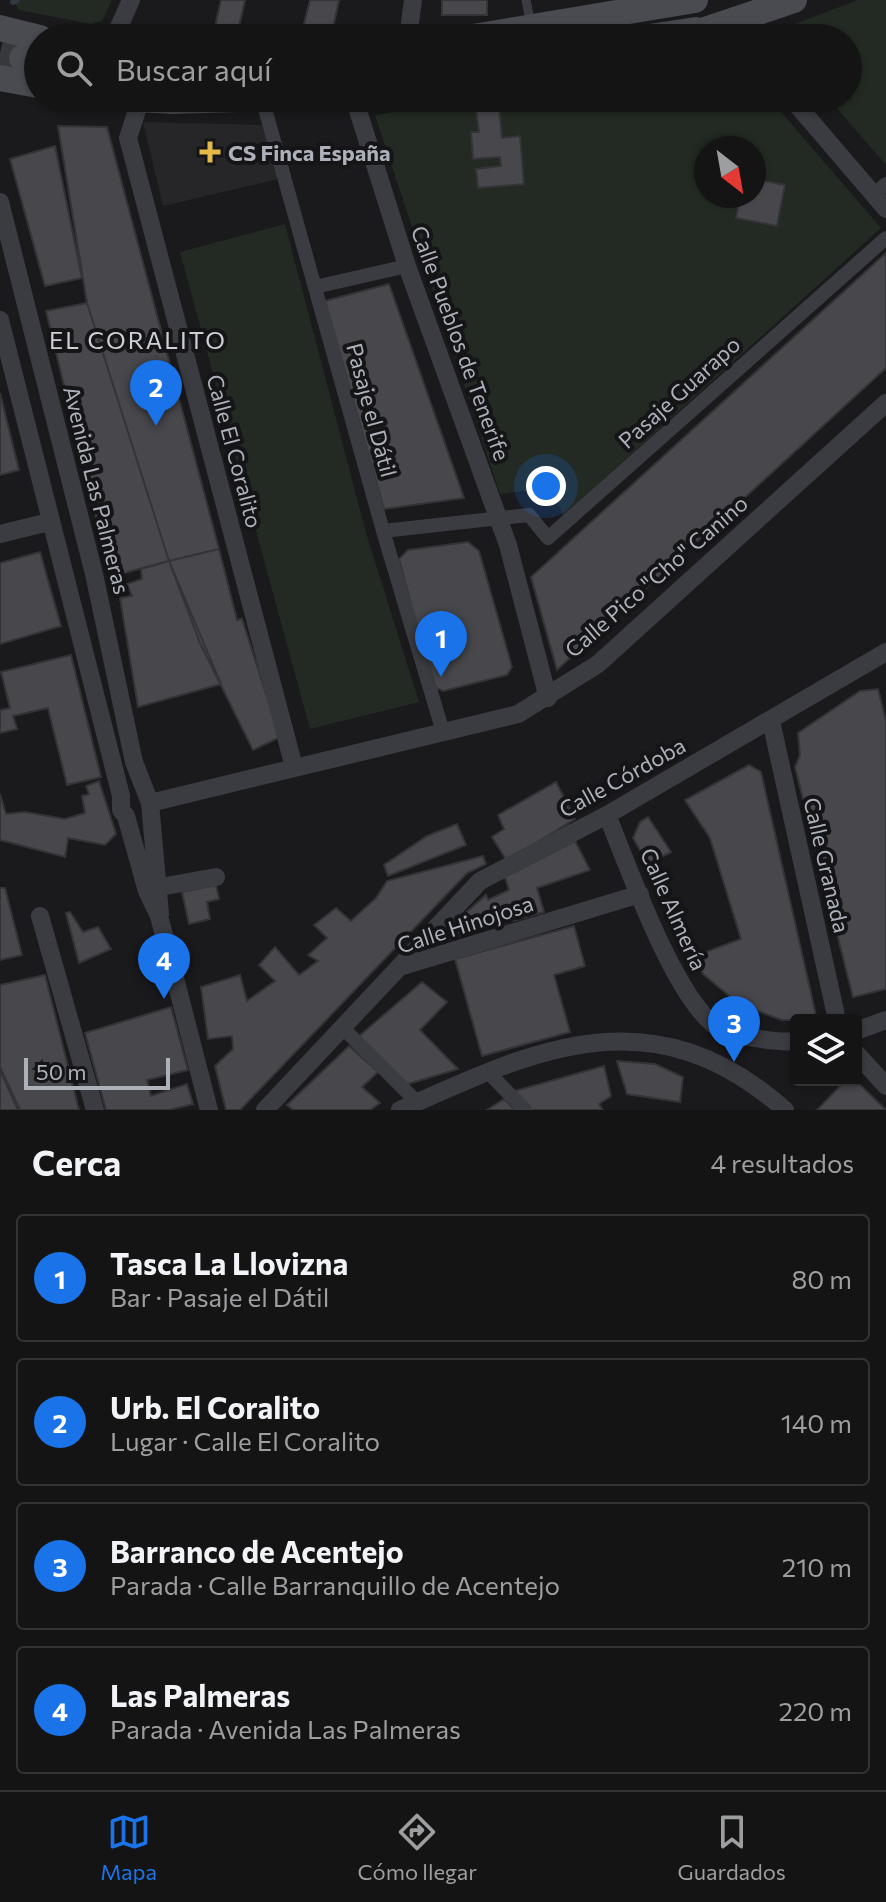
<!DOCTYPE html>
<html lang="es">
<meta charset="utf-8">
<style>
:root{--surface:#141415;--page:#1d1d1e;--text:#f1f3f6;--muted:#9d9ea0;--line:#333334;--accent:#1a73e8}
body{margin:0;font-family:Commissioner,sans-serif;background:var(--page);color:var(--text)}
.controls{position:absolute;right:24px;bottom:24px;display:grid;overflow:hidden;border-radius:8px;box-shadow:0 2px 6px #0004}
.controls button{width:72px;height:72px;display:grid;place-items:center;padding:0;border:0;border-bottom:2px solid var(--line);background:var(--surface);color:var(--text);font:40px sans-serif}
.compass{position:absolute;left:694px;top:136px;width:72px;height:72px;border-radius:50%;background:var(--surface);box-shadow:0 2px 6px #0004;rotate:149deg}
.scale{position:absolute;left:24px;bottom:20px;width:146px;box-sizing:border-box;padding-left:8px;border:4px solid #adb1ba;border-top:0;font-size:22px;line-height:28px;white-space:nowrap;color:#adb1ba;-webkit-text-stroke:6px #151517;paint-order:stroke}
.you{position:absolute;left:546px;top:486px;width:28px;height:28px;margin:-20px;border:6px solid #fff;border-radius:50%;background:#1a73e8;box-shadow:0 0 0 12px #1a73e833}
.badge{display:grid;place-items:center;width:52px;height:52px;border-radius:50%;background:var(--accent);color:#fff;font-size:26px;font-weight:700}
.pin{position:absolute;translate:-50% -66px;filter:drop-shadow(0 2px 4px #0008)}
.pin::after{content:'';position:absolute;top:42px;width:28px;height:24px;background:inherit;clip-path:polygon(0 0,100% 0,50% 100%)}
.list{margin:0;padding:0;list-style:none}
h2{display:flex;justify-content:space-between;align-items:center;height:104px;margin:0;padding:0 32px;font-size:34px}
h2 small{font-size:26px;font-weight:400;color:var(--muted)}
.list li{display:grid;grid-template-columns:52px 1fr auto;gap:24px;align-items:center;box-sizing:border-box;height:128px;margin:0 16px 16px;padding:0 16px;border:2px solid var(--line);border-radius:8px}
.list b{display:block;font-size:30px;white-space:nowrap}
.list p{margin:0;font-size:26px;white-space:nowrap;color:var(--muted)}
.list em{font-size:26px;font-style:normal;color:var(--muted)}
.icon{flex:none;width:44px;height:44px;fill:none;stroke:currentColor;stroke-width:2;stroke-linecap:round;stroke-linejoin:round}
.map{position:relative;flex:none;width:886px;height:1110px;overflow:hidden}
.search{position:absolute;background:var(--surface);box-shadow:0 2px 6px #0004;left:24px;right:24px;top:24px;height:88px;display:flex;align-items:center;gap:20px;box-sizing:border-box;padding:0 28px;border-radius:44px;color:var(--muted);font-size:30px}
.sheet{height:680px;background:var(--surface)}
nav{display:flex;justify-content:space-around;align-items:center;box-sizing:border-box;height:112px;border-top:2px solid var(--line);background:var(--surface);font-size:22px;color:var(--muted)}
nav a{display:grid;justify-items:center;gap:4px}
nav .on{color:var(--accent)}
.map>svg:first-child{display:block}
.built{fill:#262629}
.green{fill:#222a23;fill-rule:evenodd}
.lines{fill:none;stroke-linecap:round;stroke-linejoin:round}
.stream{stroke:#31383f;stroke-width:6}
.building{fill:#47474c;stroke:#343438;stroke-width:2}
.secondary-tunnel{stroke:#37383c;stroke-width:26;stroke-dasharray:26 13;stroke-linecap:butt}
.service{stroke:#3b3c41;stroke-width:9}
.pedestrian{stroke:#3b3c41;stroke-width:14}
.minor{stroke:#3b3c41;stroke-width:18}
.secondary{stroke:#494b51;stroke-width:26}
.poi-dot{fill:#e5b849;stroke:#151517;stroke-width:3}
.labels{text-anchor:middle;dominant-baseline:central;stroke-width:8;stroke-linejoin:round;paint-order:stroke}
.poi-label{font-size:22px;font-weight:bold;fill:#adb1ba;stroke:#151517;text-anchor:start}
.street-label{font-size:22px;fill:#adb1ba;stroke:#151517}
.neighbourhood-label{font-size:24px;letter-spacing:2px;fill:#ced0d7;stroke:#151517}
</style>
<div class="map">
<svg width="886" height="1110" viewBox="0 0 886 1110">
<rect width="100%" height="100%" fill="#1a1a1c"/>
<path class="built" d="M143,122L264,125L278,179L163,206Z"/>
<path class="green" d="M13,0H112L102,21L91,24L19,10Z
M858,0H886V165L828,98H848V38H773L771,33Z
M481,98H769L881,228L563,516L552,487L500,494L375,115ZM706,148H754V196H706Z
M285,224L366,533L419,702L310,729L180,252Z"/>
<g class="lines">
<path class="stream" d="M13,2L17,0"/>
</g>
<path class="building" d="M221,0H245L238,31L215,27Z
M310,0H339L333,28H303Z
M442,0H487V15H442Z
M498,98L502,138L520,136L524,184L478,188L476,169L501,166L500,157L473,159L471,132H479L475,100Z
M58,126L107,127L219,549L169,561L87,303Z
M55,146L82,278L45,286L10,159Z
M754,179L785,185L777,226L736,218L740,196H754Z
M886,253V368L557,670L531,577Z
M389,284L464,498L384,509L325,301Z
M87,303L169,561L124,573L115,556L106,559L46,311Z
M0,393L19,470L0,475Z
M468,542L479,551L512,667L507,675L443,691L433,686L399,559L408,550Z
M219,549L237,620L242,619L280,737L253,750L200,643L169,561Z
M40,552L61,626L0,644V563Z
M169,561L221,684L138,707L120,598L132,596L127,584L142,579L141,569Z
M71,655L101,777L67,785L48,708L13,716L17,729L0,733V710L10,708L1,672Z
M878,689L886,721V989L853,997L795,767L800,755L798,733L860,691Z
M749,765L761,772L817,1020H782L739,1004L703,974L695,956L741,939L710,838L685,800Z
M99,781L116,834L105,845L68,838L65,857L0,840V794L6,814L25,812L65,819L85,813L82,796L89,794L86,786Z
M556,782L575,819L507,861L492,837L504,829L498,815Z
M648,817L671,852L648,864L633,838L640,822Z
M457,824L466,845L388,876L384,865L427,836Z
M575,841L590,870L537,888L544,912L443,941L436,939L486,895L488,900L509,890L505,877Z
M483,856L486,864L467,873L240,1110H226L215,1066L233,1049L232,1036L208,1039L201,987L240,975L247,1001L275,981L259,965L275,947L299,975L318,961L308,955L327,938L314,925L336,908L351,921L376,898L387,881Z
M216,885L219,899L207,902L210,919L189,924L182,892Z
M0,888H5L22,955L0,960Z
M70,912L83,932L98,927L111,949L79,963L66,913Z
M574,926L585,966L554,975L570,1032L482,1056L455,959Z
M45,975L79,1110H20L0,1067V985Z
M422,982L447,1002L420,1030L458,1069L404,1085L358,1037Z
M171,1007L188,1070L147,1080L151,1096L187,1084L193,1104L169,1110H106L85,1033Z
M349,1046L378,1072L362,1087L380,1103L370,1110H293L287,1105Z
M617,1061L655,1064L683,1077L680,1102L627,1094Z
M604,1066L611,1096L599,1104L603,1110H530L511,1092Z
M0,1070L18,1110H0Z
M846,1080H855L886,1110H817Z
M504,1099L515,1110H487Z"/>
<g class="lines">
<path class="secondary-tunnel" d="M0,53L22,58"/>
<path class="service" d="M526,0L531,25"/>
<path class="pedestrian" d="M262,98L383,531L443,732
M873,195L886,184
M315,287L407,266
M383,531L529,515L548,538L886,238
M342,1027L417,1102
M487,1071L525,1110"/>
<path class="minor" d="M114,38L131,0
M408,38L413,0
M755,38L757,12
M354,98L407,266L508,545L548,698
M791,98L886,209
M140,101L128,138L294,767
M0,202L94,574L134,762L150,803L160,914
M0,320L121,796V810L126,816L147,891L159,916L209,1110
M0,534L49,522
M771,721L837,1020
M150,803L518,714L598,664L886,403
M607,815C629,868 671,989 713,1024C728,1036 777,1043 796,1041
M160,887L216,877
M40,916L95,1110
M403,966L640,894
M856,1031L886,1020
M856,1053L886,1086
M265,1110L480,881L607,815L886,652
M400,1110C539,1047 654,994 785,1110"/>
<path class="secondary" d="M0,28L40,38
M467,38L695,0
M643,38L696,30
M681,38L794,0
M22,58L38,61
M0,78L38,85
M117,98L172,101L275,98"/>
</g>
<path class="poi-dot" d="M206 140h8v8h8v8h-8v8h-8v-8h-8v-8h8z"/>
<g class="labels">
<g class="poi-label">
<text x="228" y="152">CS Finca España</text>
</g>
<g class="street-label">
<text transform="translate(461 343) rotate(70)">Calle Pueblos de Tenerife</text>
<text transform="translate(679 392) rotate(-42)">Pasaje Guarapo</text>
<text transform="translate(372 410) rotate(75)">Pasaje el Dátil</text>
<text transform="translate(235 451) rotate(75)">Calle El Coralito</text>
<text transform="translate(97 490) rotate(76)">Avenida Las Palmeras</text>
<text transform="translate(656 576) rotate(-41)">Calle Pico "Cho" Canino</text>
<text transform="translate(622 777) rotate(-29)">Calle Córdoba</text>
<text transform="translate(827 865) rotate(77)">Calle Granada</text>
<text transform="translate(674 909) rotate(66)">Calle Almería</text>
<text transform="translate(465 924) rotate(-18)">Calle Hinojosa</text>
</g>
<g class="neighbourhood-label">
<text x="138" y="339">EL CORALITO</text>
</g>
</g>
</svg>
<div class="controls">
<button><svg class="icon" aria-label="layers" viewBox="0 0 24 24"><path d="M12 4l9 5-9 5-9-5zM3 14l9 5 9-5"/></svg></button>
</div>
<svg class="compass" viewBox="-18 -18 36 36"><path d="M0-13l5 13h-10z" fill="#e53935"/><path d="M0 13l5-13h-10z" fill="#9d9ea0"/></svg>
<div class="scale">50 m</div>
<div class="you"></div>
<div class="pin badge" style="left:441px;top:677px">1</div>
<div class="pin badge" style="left:156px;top:426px">2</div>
<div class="pin badge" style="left:734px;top:1062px">3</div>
<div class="pin badge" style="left:164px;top:999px">4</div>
<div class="search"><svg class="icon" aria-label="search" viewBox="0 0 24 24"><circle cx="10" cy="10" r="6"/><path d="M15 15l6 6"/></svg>Buscar aquí</div>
</div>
<section class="sheet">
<h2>Cerca<small>4 resultados</small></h2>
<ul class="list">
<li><span class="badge">1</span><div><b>Tasca La Llovizna</b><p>Bar · Pasaje el Dátil</p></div><em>80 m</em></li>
<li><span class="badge">2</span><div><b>Urb. El Coralito</b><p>Lugar · Calle El Coralito</p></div><em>140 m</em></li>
<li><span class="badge">3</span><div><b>Barranco de Acentejo</b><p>Parada · Calle Barranquillo de Acentejo</p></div><em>210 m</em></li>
<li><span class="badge">4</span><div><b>Las Palmeras</b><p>Parada · Avenida Las Palmeras</p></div><em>220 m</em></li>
</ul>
</section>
<nav>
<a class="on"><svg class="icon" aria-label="map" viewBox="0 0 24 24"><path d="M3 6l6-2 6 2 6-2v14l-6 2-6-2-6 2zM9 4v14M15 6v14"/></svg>Mapa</a>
<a><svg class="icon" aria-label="directions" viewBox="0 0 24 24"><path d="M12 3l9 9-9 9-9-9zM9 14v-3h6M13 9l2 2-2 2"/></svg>Cómo llegar</a>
<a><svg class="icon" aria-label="saved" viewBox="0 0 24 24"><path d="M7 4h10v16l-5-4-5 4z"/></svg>Guardados</a>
</nav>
